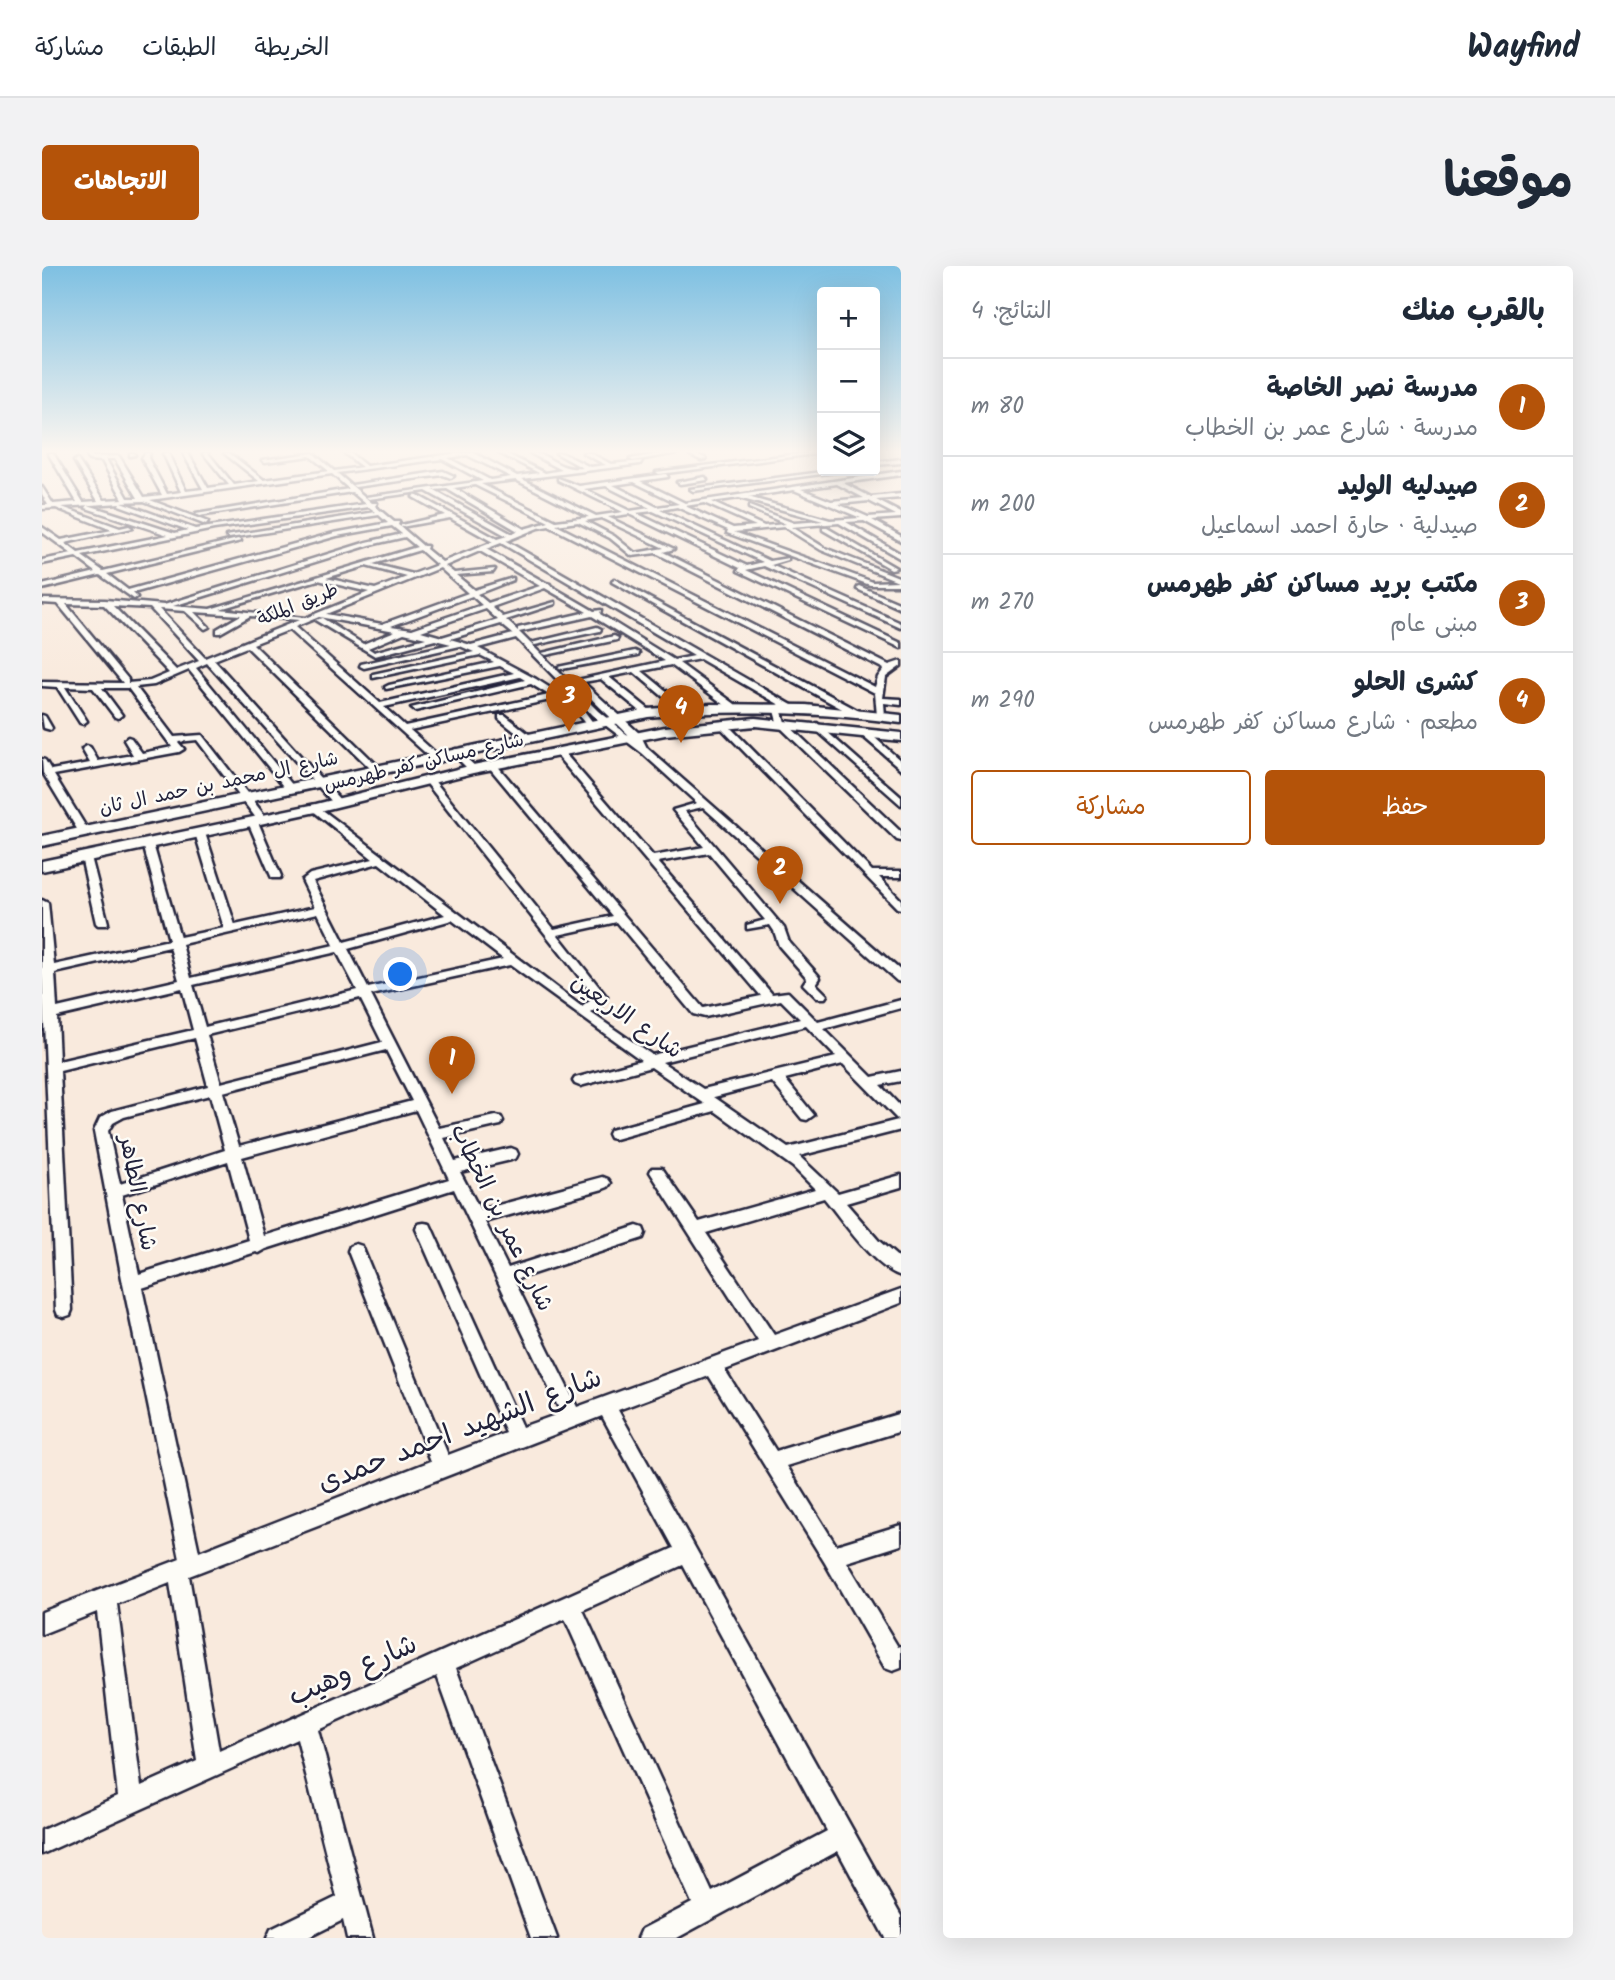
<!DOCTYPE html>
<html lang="ar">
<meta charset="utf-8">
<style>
:root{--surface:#fff;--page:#f2f2f3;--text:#1f2937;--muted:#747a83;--line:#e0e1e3;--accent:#b45309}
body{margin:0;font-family:Kalam,"Playpen Sans Arabic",sans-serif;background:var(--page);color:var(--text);direction:rtl}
.controls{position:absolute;right:21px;top:21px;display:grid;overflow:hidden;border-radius:7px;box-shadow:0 7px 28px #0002}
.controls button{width:63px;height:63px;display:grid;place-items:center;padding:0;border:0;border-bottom:2px solid var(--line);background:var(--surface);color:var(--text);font:35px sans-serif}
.you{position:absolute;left:359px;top:709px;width:24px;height:24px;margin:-18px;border:5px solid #fff;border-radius:50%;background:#1a73e8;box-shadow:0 0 0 10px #1a73e833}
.badge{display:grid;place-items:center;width:46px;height:46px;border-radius:50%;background:var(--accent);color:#fff;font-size:23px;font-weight:700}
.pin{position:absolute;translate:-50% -58px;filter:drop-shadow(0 2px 4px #0008)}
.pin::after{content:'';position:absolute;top:37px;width:24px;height:21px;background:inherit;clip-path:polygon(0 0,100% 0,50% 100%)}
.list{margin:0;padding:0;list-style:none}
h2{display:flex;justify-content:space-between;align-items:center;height:91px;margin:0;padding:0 28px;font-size:30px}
h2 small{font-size:23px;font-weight:400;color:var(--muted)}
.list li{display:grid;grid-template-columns:46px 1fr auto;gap:21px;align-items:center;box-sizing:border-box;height:98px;padding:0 28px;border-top:2px solid var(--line)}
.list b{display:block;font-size:26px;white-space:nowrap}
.list p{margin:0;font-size:23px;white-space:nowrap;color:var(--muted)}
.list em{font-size:23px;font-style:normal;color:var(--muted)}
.actions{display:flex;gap:14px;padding:21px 28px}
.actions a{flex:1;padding:16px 0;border:2px solid var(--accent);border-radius:7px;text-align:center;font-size:24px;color:var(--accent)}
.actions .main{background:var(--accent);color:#fff}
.icon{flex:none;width:38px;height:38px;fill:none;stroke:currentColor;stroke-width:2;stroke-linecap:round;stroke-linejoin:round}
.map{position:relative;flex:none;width:859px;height:1672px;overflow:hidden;direction:ltr;border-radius:7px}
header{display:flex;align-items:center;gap:42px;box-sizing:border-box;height:98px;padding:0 35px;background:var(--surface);border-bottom:2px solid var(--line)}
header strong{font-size:33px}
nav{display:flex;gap:38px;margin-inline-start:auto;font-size:24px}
.intro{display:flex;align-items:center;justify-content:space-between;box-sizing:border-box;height:168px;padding:0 42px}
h1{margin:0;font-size:49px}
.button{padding:18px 32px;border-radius:7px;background:var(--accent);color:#fff;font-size:24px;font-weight:700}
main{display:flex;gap:42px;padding:0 42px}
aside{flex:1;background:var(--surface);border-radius:7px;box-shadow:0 7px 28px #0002}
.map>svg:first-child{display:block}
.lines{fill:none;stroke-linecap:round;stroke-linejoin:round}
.street-casing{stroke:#22223b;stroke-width:5}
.secondary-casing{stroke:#22223b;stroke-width:5}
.street{fill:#fdfcf7;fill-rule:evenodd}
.secondary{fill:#fdfcf7;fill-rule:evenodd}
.labels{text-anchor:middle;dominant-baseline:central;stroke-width:5;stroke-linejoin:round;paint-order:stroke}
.far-street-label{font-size:19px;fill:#22223b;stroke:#fdfcf7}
.street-label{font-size:23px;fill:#22223b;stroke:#fdfcf7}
.near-street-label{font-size:28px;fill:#22223b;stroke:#fdfcf7}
</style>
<header>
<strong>Wayfind</strong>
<nav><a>الخريطة</a><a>الطبقات</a><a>مشاركة</a></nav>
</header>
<div class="intro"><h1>موقعنا</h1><a class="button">الاتجاهات</a></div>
<main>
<aside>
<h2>بالقرب منك<small>النتائج: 4</small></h2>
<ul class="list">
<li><span class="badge">1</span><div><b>مدرسة نصر الخاصة</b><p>مدرسة · شارع عمر بن الخطاب</p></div><em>80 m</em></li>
<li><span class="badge">2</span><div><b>صيدليه الوليد</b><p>صيدلية · حارة احمد اسماعيل</p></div><em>200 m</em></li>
<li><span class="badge">3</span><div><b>مكتب بريد مساكن كفر طهرمس</b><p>مبنى عام</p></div><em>270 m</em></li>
<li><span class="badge">4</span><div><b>كشرى الحلو</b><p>مطعم · شارع مساكن كفر طهرمس</p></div><em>290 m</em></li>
</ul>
<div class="actions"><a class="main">حفظ</a><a>مشاركة</a></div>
</aside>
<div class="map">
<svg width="859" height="1672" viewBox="0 0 859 1672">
<rect width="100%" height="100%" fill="#f9eadd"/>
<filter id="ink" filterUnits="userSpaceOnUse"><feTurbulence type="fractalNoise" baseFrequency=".0143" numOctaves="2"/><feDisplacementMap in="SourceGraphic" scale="14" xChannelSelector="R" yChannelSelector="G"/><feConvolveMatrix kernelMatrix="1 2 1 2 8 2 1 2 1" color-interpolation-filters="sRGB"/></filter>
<g filter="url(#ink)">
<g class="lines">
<g class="street-casing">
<path id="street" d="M6,187H11L41,236L56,235L32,195L35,193L62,234L81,233L60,195L47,194L44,187H49L51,191L77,190L102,231L120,229L100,192L103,187H108L106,192L125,228L139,226L121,187H126L144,225L161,223L141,187H146L166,222L187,219L161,187H166L192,219L217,215L182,187H187L222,214L287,205L268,190L223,196L220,194L271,187L292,205L320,201L302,187H308L324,200L417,187H432L475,210L497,207L457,187H463L503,207L520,204L488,187C509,187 514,205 541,202L514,187H520L548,201L564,199L541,187H548L569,198L600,195L598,198L480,213L554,250L581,246L516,214V212L537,220L624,208L626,211L598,215L643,237L859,205V209L801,217L829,231L859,228V232L834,234L859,247V252L830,254L859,270V275L822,255L804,256L859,288V293L797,257L749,261L783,282L859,312V319H828L685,267L686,264L635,241L618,244L728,295L746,292V294L729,299L859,357V362L722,300L704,304L859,377V382L696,305L698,302L587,248L566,251L632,283L621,286L847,399L859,395V400L844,411L841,432L859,433V439L842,437L843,450L839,453L835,450L833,427L507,260L496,262L464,275L750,439V443L738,439L743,456L859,566V575L855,574L736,459L731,441L738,439L658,393L637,397L693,438V442H687L629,399L600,405L644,441V445H638L592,406L567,411L609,445V449H603L559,413L541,416L598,468L605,482L859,705V716L855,715L661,541L643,545L742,662L747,676L776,709L778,712L774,718L785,729L783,732H775L761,718L765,712L737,680L732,665L728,659L705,663V659L723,654L667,587L616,596L730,728L746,726L776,756L859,734V742L782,763L830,811L859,805V815L838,819L859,841V864L757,890L796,927L859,909V921L804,937L837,975L859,994V1010C830,1000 802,956 782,932L664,967L732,1069L859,1023V1037L683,1104L734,1185L859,1147V1165L745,1200L794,1279L859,1259V1279L805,1296L856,1381L859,1380V1402L851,1405L843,1402L783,1297L667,1110L576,1144L859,1650V1672H843L796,1585L635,1672H596L600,1663L650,1637L523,1353L414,1402L515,1672H489L395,1410L276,1464L331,1672H305L301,1654L265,1672H225L229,1663L295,1631L255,1473L0,1588V1564L76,1530L55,1346L0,1368V1346L138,1293L81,1018L52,865L58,852L70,845L166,820L153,772L18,805L30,1044L28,1049L22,1051L16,1049L14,1044L0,707V634L6,637L12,699L127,674L101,578L106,575L111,578L138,671L182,662L153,567L158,564L163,567L193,659L273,641L260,614L268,608L331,593L270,544L269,542L274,539L540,741L553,731L382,514L390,512L512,663L571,650L447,501V497H453L661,742L719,730L511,485L519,483L611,590L662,581L631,544L655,537L600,487L550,449L474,372L436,382L494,413L540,442L552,458L551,460H545L534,446L513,433L368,464L398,491L390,493L247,364L211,378L338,502V506H332L205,381L172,394L299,535V539H293L165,397L154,402L252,521V525H246L147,404L112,419L94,421L132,471L160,469L226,554L217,556L155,474L136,476L142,483L137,486L12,509L47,566L38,568L1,507L0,493L3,494L9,504L48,497L40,483L45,480L48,481L56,495L91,489L82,474L86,471L89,472L100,487L130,481L86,422H60L80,449L76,452L73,451L51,422L23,421L45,455L41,458L38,457L15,421L0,420V416L81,417L16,338L0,337V333L63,334L122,339L325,276L360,268L350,260L295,270L91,327L95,331L92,333L58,309L0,323V319L54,306L34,291L0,298V294L30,288L0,266V261L19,274L70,264L14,242L0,243V239H6L0,228V221L11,238L35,236ZM425,189L469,211L448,214L406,192ZM64,193H73L96,232H86ZM400,193L441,215L324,231L327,233L384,225L465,270L455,273L373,228L371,231L403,249L359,259V261L356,259L357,256H352L333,240L335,237H330L295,207ZM290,208L307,223L154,248L157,250L310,226L324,238L153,263L79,236L102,235L164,259L166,256L108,234ZM474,214L547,251L514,255L439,218ZM592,216L637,238L615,241L571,219ZM795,218L822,232L789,235L759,223ZM433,219L507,256L482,263L412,222ZM564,220L608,242L588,245L542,223ZM405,223L476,265L470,268L391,224ZM752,224L819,252L788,254L706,231ZM697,232L781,255L752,257L707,240V242L744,258L722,260L669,236ZM827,235L854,249L826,251L796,238ZM78,237L77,239L146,264L133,267L46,239L44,242L126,269L36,287L23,277L90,262L87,260L78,262L20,241ZM662,237L714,260L691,262L643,240ZM327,241L334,246L184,270L187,272L337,249L346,257L292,267L86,324L65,308L199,275L196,273L61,305L40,290L172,263ZM611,245L721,296L705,300L594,247ZM408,252L451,276L400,296L384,283L385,280H381L359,261ZM559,252L622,282L593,287L572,270L543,255ZM536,256L568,272L590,290L614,287L842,403L836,411L833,421L514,259ZM742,261L779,284L856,315L831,316L692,266ZM363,271L375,281L168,343L131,340L328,279ZM459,277L652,390L632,394L558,348L559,344L552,345L509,320L508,318L504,317L444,283ZM378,284L395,299L371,308L331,298ZM438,285L498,320L446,337L435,328L471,314V312L432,324L414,309L451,306L453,303L412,307L403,300ZM324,300L365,311L333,323L284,312ZM398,302L426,327L340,358L284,348ZM276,314L327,326L263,352L178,343ZM503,322L545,346L476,362V365L464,354L513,338V336L461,351L450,341ZM430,330L440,339L370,363L349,360ZM24,338L62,339L127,407L108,415L86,417V413ZM71,340L108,342L157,395L134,404ZM117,343L143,345L163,363L167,361L152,346L199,349L175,363V367H178L208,350L257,354L163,392ZM444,343L456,354L400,371L379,365ZM550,350L623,395L531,415L593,475L556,445L477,366ZM277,351L353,365L321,378L280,352L273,354L333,390L393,374L409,378L319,398L318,400L322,402L418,380L432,386L331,408V412L438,389L452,396L347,419L343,421L344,423L458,400L472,407L338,437L253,361ZM459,358L471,368L429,379L408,373ZM362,367L384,372L332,386L326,382ZM478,411L483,414L369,442L373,445L489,418L507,429L363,460L342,441ZM337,597L403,649L302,676L271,615ZM276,647L292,679L149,712L140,678ZM410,654L461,693L326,722L306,683ZM575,656L651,748L663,751L739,734L758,753L610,789L549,747L561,739L565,731L516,669ZM128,681L137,714L15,742L13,707ZM295,686L315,724L163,761L151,719ZM468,699L599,794L533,812L531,815L533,818L538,820L609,801L663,838L568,864L566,868L568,872L573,873L673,845L751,901L773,923L657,956L620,902H610L608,906L716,1075L535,1141L472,1014L601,972L603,967L601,962L595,960L466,1002L443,956L561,923L566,921L569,917L566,913L561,911L438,944L418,906L469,894L474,892L476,888L474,884L469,882L413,895L402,872L454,860L459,859L461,855L459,851L454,850L397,862L329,729ZM140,722L151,764L17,795L15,751ZM318,732L340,776L179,817L165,769ZM764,760L794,791L661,823L620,796ZM344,784L370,835L197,880L181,826ZM801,798L856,854L746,882L672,831L730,816L760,853L765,854L772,849L743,813ZM168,829L183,884L78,918L66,865L71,857L82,851ZM374,844L407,913L222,970L200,891ZM186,895L207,974L97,1008L80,929ZM412,923L519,1147L480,1161L388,958L382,957L376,958L374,963L464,1167L406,1189L322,985L320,980L314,978L308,980L306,985L389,1195L157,1286L100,1022L214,986L217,987L224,983ZM560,1150L632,1282L177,1485L147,1310ZM641,1299L785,1565L670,1626L541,1344ZM128,1317L155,1495L99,1520L75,1338Z
M88,187H92L93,189L88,190Z
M621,187H635L591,195L588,193Z
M763,187H780L617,208L614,206Z
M653,188L663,192L664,193L659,194L648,189Z
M859,193V197L833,199V196Z
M401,205L412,210L409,212L401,209L313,221L310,219Z
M788,205H802L651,225L648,223Z
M663,211L665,214L638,218L635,216Z
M781,262H785L854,302L849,303L781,264Z
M572,313L817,445L818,447L811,449L570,316Z
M817,320L859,338V343L815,323Z
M555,361L559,363L558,365L493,379L489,377Z
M572,370L576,372L575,374L504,389L500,387Z
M593,385L597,387L596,389L520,403L516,401Z
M0,449L3,450L10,462L9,464L2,462Z
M457,449H463L488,469V473H482L457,453Z
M677,456H683L830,605H859V611H837L859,634V643L855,642L677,460Z
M775,457L859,531V539L772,462L771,460Z
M818,464H824L859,495V503L818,468Z
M414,483L434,501V505H428L409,486Z
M211,553L216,556L239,610L238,612H230L229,610L206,556Z
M44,588L49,591L66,657L64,659H56L54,657L39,591Z"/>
</g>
<g class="secondary-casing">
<path id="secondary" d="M669,438L764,439L859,449V457C774,446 691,443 606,451L0,580V570L606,443Z
M713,452L859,467V475L713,460L623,469L431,507L274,546L0,605V595L274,538L431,499L623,461Z"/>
</g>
<use href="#street" class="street"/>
<use href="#secondary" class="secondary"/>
</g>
</g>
<linearGradient id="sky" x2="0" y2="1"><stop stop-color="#7ec0e2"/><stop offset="0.44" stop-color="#fcf6f0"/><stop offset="1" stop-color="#fcf6f0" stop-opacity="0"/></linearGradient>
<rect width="859" height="421" fill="url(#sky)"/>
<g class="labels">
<g class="far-street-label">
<text transform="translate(256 339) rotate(-22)">طريق الملكة</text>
<text transform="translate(382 497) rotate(-13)">شارع مساكن كفر طهرمس</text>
<text transform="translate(177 518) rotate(-12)">شارع ال محمد بن حمد ال ثان</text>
</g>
<g class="street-label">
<text transform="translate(584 751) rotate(35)">شارع الاربعين</text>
<text transform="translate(95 927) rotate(79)">شارع الطاهر</text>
<text transform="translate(459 952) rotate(64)">شارع عمر بن الخطاب</text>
</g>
<g class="near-street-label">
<text transform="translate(418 1165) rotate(-21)">شارع الشهيد احمد حمدى</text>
<text transform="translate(311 1405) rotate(-24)">شارع وهيب</text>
</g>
</g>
</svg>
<div class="controls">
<button>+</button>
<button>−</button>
<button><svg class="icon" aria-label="layers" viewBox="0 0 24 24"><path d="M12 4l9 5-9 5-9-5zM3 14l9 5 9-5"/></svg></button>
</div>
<div class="you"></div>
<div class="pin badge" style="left:410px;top:828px">1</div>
<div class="pin badge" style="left:738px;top:638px">2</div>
<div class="pin badge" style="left:527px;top:466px">3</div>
<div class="pin badge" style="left:639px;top:477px">4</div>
</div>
</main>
